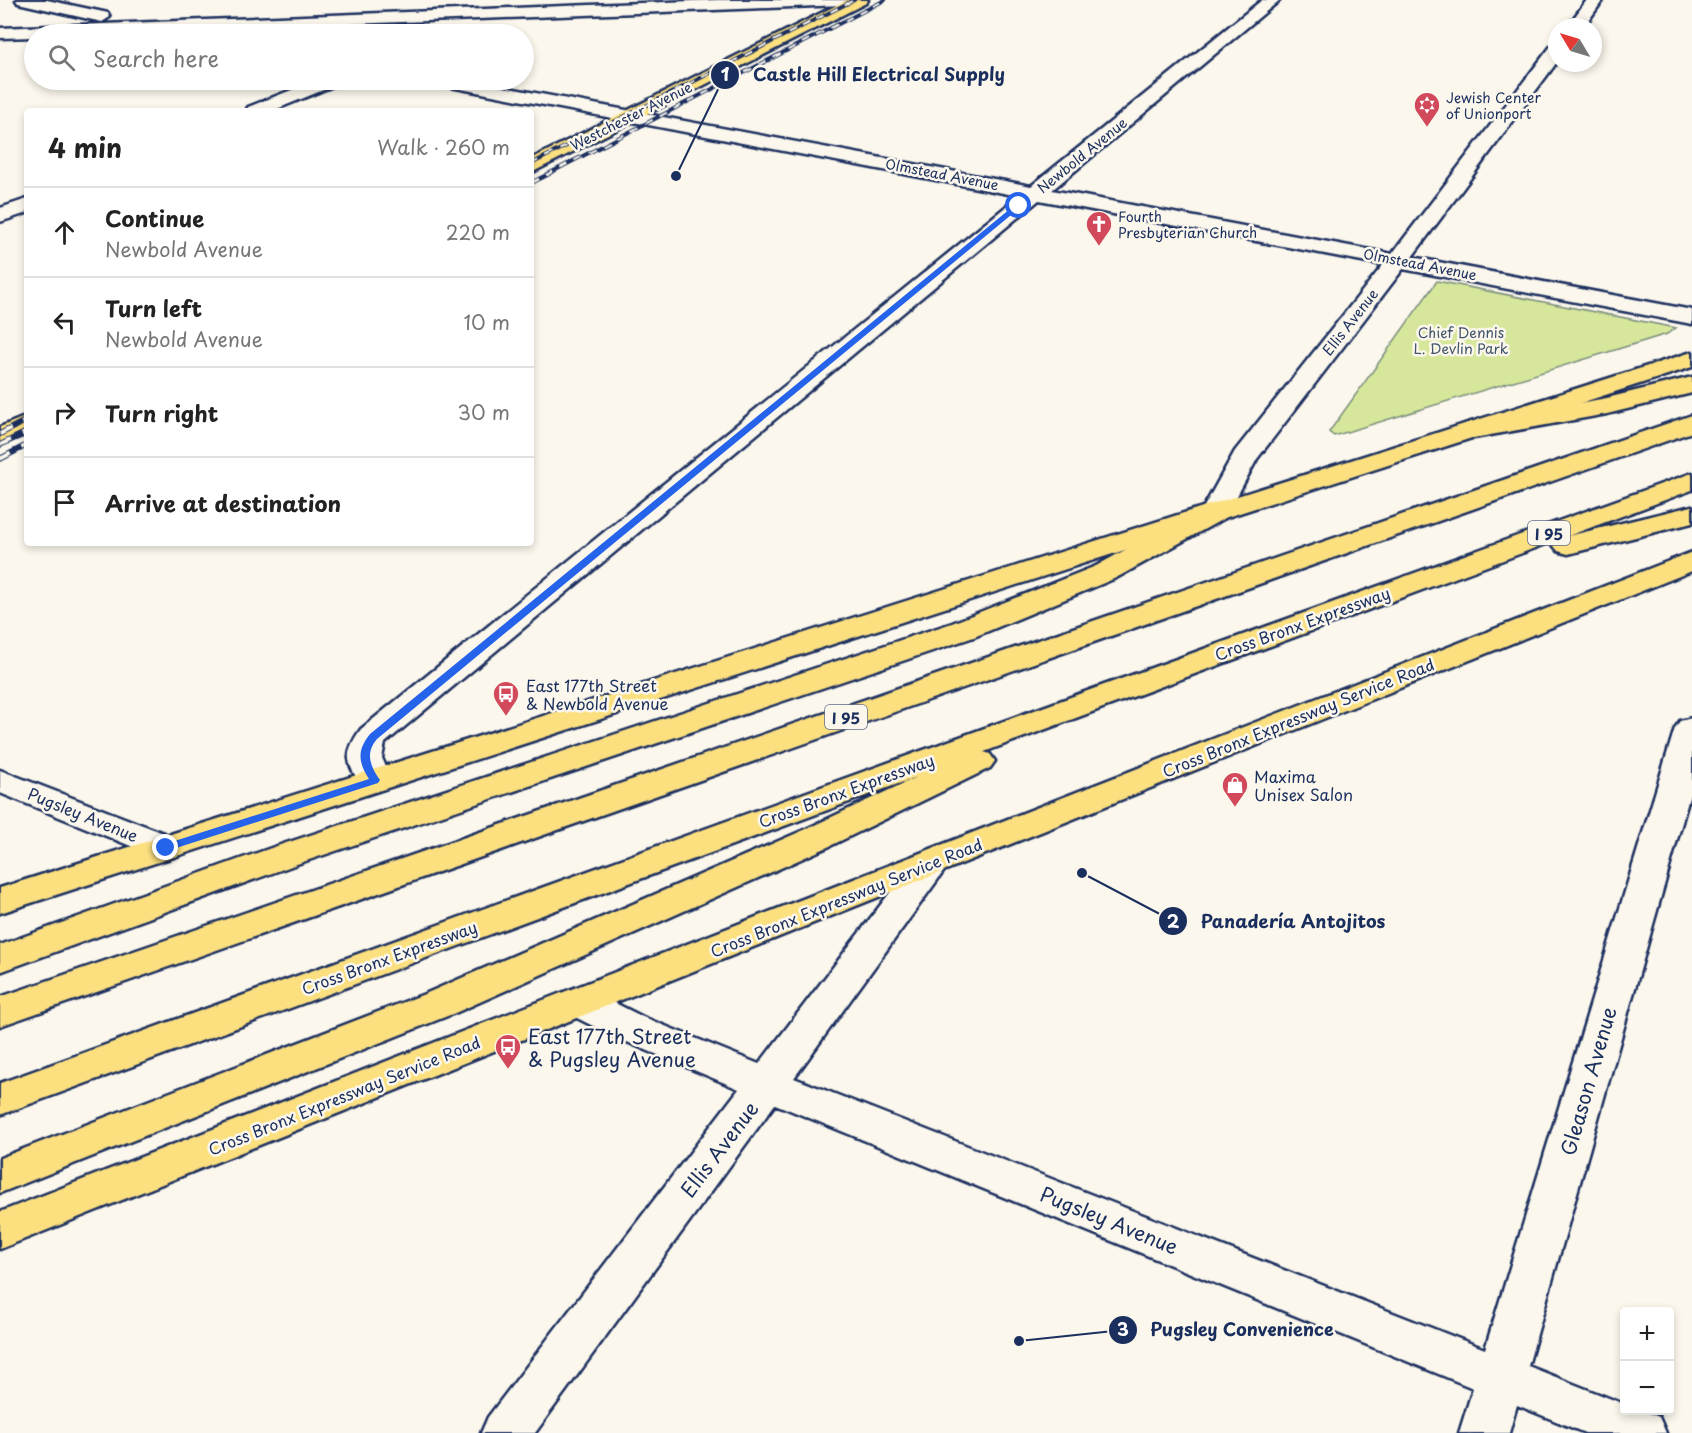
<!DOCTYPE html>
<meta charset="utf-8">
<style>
:root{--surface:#fff;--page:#f6f6f6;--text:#222;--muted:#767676;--line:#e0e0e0}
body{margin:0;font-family:"Playpen Sans",sans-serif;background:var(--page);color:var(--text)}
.controls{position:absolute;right:18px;bottom:18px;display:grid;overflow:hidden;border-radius:6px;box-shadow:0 3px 9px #0003}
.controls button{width:54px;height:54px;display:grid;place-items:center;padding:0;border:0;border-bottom:2px solid var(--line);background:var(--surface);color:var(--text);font:30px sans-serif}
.compass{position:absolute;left:1548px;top:18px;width:54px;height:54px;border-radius:50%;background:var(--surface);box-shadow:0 3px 9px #0003;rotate:308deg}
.stop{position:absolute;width:18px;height:18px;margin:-14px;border:4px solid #2563eb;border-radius:50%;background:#fff}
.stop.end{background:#2563eb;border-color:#fff;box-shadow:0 2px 6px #0008}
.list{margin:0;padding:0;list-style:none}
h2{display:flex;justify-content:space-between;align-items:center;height:78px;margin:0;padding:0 24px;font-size:26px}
h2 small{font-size:20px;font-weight:400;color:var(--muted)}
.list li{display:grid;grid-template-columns:39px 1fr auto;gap:18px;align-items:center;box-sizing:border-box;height:90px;padding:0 24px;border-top:2px solid var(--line)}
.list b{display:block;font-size:22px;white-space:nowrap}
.list p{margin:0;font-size:20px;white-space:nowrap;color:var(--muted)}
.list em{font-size:20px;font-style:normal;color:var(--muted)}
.icon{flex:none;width:33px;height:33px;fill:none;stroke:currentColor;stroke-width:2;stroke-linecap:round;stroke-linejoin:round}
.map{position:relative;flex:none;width:1692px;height:1433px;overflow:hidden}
.search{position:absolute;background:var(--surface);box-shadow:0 3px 9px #0003;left:24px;top:24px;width:510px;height:66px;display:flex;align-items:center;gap:15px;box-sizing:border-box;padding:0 21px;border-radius:33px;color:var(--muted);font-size:22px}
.panel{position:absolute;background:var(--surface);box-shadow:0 3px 9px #0003;left:24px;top:108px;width:510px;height:438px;border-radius:6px}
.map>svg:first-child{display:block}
.green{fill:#d6e79b;stroke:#788b7c;stroke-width:1.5}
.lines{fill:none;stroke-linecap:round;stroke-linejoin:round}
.minor-casing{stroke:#1b2f5e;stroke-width:5}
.major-casing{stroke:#1b2f5e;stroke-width:5}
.highway-casing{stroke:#1b2f5e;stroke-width:5}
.minor{fill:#fbf7ec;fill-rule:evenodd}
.major{fill:#fce080;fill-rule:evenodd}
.highway{fill:#fce080;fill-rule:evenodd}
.rail-far2-casing{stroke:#1b2f5e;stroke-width:4}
.rail-far1-casing{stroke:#1b2f5e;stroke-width:4.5}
.rail-casing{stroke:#1b2f5e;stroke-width:6}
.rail-far2{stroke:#fbf7ec;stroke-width:2;stroke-dasharray:8;stroke-linecap:butt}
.rail-far1{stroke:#fbf7ec;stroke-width:3;stroke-dasharray:9;stroke-linecap:butt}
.rail{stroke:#fbf7ec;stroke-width:4;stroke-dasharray:12;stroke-linecap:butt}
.route{fill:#2563eb}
.labels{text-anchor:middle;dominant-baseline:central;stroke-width:5;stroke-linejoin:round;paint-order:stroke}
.far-poi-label{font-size:14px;fill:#1b2f5e;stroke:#fbf7ec;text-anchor:start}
.far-street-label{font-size:14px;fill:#1b2f5e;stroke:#fbf7ec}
.far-park-label{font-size:14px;fill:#40546a;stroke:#fbf7ec}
.shield{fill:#fbf7ec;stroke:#5e6b89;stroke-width:1.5}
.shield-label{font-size:15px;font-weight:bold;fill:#1b2f5e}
.street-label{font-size:16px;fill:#1b2f5e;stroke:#fbf7ec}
.poi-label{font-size:16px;fill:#1b2f5e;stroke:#fbf7ec;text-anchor:start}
.near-poi-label{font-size:20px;fill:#1b2f5e;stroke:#fbf7ec;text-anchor:start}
.near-street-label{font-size:20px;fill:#1b2f5e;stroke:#fbf7ec}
.leader{fill:none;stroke:#1b2f5e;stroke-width:2}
.callout-dot{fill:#1b2f5e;stroke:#fbf7ec;stroke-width:2}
.mark-label{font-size:18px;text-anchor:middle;font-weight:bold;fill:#fff}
.callout-label{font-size:18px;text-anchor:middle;font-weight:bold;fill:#1b2f5e;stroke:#fbf7ec;stroke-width:5;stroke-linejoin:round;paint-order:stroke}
</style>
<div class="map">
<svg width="1692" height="1433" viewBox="0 0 1692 1433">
<rect width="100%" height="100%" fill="#fbf7ec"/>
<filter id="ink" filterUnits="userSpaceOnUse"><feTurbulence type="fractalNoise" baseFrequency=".0167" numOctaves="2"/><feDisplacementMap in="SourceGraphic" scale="12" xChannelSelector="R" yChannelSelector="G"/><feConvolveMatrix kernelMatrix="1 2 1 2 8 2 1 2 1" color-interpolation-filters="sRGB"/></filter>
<g filter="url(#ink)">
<path class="green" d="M1437,281L1676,328L1667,334L1334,436L1329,432Z"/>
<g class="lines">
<g class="minor-casing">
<path id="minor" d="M16,0H47L108,13L110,17L102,22L18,3Z
M717,0H851L843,5L92,34H34V37L0,38V28Z
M1262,0H1280L1052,190L1392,254L1551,46L1557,45V62L1412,257L1692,310V324L1403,269L1257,459L1225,518L1215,520L1205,518L1201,512L1235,451L1383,265L1039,200L385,743L382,758L392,780L387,787L375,791L363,787C346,763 343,754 361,729L1019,196L440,85L434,84L431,80H466L1031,186Z
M1587,0H1603L1584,27H1567Z
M317,80H341L338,84L272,111H246L248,107Z
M27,199V213L0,222V208Z
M1692,718V787L1528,1366L1624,1404V1410H1641L1659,1417L1666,1433H1585L1517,1405L1509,1433H1459L1473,1388L775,1104L535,1433H481L488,1417L739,1089L615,1037L565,1012L559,1002L565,992L579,988L593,992L643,1017L759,1064L918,856L931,852L944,856L949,864L794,1078L1485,1349L1675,728L1680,721Z
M0,770L179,839L184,847L179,855L166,859L153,855L0,793Z"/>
</g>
<g class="major-casing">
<path id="major" d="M847,0H868L866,3L531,173V159Z
M1692,352V367L0,913V888Z
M27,416V434L0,445V427Z
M1692,552V571L0,1249V1212Z"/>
</g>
<g class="highway-casing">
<path id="highway" d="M1692,377V393L1607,414L1474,438L1465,436L1461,430L1465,424L1474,422L1607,398Z
M1692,415V432L0,1026V997Z
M1692,473V490L1568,536L1692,506V523L1568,554L1558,551L1553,545L1557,540L984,752L990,754L995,761L990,768L830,846L455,1013L0,1193V1158L427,993L804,830L917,777L0,1115V1083Z
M1215,504L1225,506L1229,512L1225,518L1116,578L974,637L297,864L0,972V945L271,848L952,623L1096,566L1205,506Z"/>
</g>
<use href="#minor" class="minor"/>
<use href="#major" class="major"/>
<use href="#highway" class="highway"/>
<g class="rail-far2-casing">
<path id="rail-far2" d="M531,164L854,0
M546,175L885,0"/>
</g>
<g class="rail-far1-casing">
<path id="rail-far1" d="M531,183L549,174"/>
</g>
<g class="rail-casing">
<path id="rail" d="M0,434L27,420
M0,445L27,432
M0,459L27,445"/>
</g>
<use href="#rail-far2" class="rail-far2"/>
<use href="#rail-far1" class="rail-far1"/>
<use href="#rail" class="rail"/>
</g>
</g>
<path class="route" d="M1016,204L1022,206L377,739C365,753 370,766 380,780L378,783L170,850H162V845L369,779C358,762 357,750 370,734Z"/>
<defs>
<g id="synagogue-pin" transform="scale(1.35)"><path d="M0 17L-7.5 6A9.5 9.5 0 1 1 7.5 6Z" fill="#d1495b" stroke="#fbf7ec"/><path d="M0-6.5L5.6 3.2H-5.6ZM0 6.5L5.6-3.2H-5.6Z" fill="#fff"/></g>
<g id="church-pin" transform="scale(1.35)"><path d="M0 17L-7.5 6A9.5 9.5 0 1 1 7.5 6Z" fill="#d1495b" stroke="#fbf7ec"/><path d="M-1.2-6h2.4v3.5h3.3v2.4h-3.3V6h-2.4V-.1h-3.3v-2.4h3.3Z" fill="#fff"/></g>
<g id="bus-pin" transform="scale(1.35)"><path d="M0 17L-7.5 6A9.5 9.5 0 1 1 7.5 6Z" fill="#d1495b" stroke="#fbf7ec"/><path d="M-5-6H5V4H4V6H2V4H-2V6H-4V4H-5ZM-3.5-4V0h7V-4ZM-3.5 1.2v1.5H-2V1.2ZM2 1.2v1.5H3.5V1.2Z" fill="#fff"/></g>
<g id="shop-pin" transform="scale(1.35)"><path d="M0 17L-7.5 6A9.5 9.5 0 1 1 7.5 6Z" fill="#d1495b" stroke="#fbf7ec"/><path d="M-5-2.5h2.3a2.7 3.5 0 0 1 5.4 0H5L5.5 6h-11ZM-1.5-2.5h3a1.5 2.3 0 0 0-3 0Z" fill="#fff"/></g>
</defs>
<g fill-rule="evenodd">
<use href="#synagogue-pin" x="1427" y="105"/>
<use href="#church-pin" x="1099" y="224"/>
<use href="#bus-pin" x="506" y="694"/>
<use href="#shop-pin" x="1235" y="785"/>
<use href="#bus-pin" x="508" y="1047"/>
</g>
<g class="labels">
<g class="far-poi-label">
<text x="1446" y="97">Jewish Center<tspan x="1446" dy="16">of Unionport</tspan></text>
<text x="1118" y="216">Fourth<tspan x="1118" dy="16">Presbyterian Church</tspan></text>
</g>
<g class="far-street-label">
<text transform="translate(631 116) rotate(-27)">Westchester Avenue</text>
<text transform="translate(1082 155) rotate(-39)">Newbold Avenue</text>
<text transform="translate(942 174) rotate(11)">Olmstead Avenue</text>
<text transform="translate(1420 264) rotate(11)">Olmstead Avenue</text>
<text transform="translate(1350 322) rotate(-52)">Ellis Avenue</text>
</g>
<g class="far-park-label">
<text x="1461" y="332">Chief Dennis<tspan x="1461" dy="16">L. Devlin Park</tspan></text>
</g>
<g class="shield">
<rect x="1528" y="521" width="42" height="24" rx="4.5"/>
<rect x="825" y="705" width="42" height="24" rx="4.5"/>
</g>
<g class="shield-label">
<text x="1549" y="533">I 95</text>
<text x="846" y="717">I 95</text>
</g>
<g class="street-label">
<text transform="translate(1302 623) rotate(-20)">Cross Bronx Expressway</text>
<text transform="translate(1298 717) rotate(-22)">Cross Bronx Expressway Service Road</text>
<text transform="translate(846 790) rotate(-20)">Cross Bronx Expressway</text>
<text transform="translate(83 814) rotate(22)">Pugsley Avenue</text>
<text transform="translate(846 897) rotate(-22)">Cross Bronx Expressway Service Road</text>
<text transform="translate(389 957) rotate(-20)">Cross Bronx Expressway</text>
<text transform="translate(344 1095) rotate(-22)">Cross Bronx Expressway Service Road</text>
</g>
<g class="poi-label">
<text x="526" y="685">East 177th Street<tspan x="526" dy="18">&amp; Newbold Avenue</tspan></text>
<text x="1254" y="776">Maxima<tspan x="1254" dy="18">Unisex Salon</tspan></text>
</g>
<g class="near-poi-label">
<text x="528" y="1036">East 177th Street<tspan x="528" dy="23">&amp; Pugsley Avenue</tspan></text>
</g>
<g class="near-street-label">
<text transform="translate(1588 1081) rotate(-74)">Gleason Avenue</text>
<text transform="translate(719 1149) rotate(-53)">Ellis Avenue</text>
<text transform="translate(1109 1220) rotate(22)">Pugsley Avenue</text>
</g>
</g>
<path class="leader" d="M676 176L725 75M1082 873L1173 921M1019 1341L1123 1330"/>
<g class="callout-dot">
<circle cx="676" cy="176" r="6"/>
<circle cx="1082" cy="873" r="6"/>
<circle cx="1019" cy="1341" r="6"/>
<circle cx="725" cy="75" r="15"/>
<circle cx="1173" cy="921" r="15"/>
<circle cx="1123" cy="1330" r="15"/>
</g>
<g class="mark-label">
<text x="725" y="81">1</text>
<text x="1173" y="928">2</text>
<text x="1123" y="1336">3</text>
</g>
<g class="callout-label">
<text x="879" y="81">Castle Hill Electrical Supply</text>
<text x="1293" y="928">Panadería Antojitos</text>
<text x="1242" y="1336">Pugsley Convenience</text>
</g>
</svg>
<div class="controls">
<button>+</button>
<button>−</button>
</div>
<svg class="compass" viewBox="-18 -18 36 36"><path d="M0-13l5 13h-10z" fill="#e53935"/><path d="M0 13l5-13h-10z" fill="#767676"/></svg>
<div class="stop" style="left:1019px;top:206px"></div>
<div class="stop end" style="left:166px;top:848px"></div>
<div class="search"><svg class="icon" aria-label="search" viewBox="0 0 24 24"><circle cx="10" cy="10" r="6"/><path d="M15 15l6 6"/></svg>Search here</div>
<section class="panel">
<h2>4 min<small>Walk · 260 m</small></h2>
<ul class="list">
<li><svg class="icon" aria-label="ahead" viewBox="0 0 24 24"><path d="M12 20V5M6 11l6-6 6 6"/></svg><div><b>Continue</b><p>Newbold Avenue</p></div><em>220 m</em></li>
<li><svg class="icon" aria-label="left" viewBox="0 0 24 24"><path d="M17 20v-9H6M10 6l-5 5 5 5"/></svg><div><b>Turn left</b><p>Newbold Avenue</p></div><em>10 m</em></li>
<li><svg class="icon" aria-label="right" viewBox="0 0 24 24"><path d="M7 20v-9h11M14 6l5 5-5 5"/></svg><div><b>Turn right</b></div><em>30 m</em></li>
<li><svg class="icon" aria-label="arrive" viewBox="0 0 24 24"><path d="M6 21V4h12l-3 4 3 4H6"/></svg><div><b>Arrive at destination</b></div></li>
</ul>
</section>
</div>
